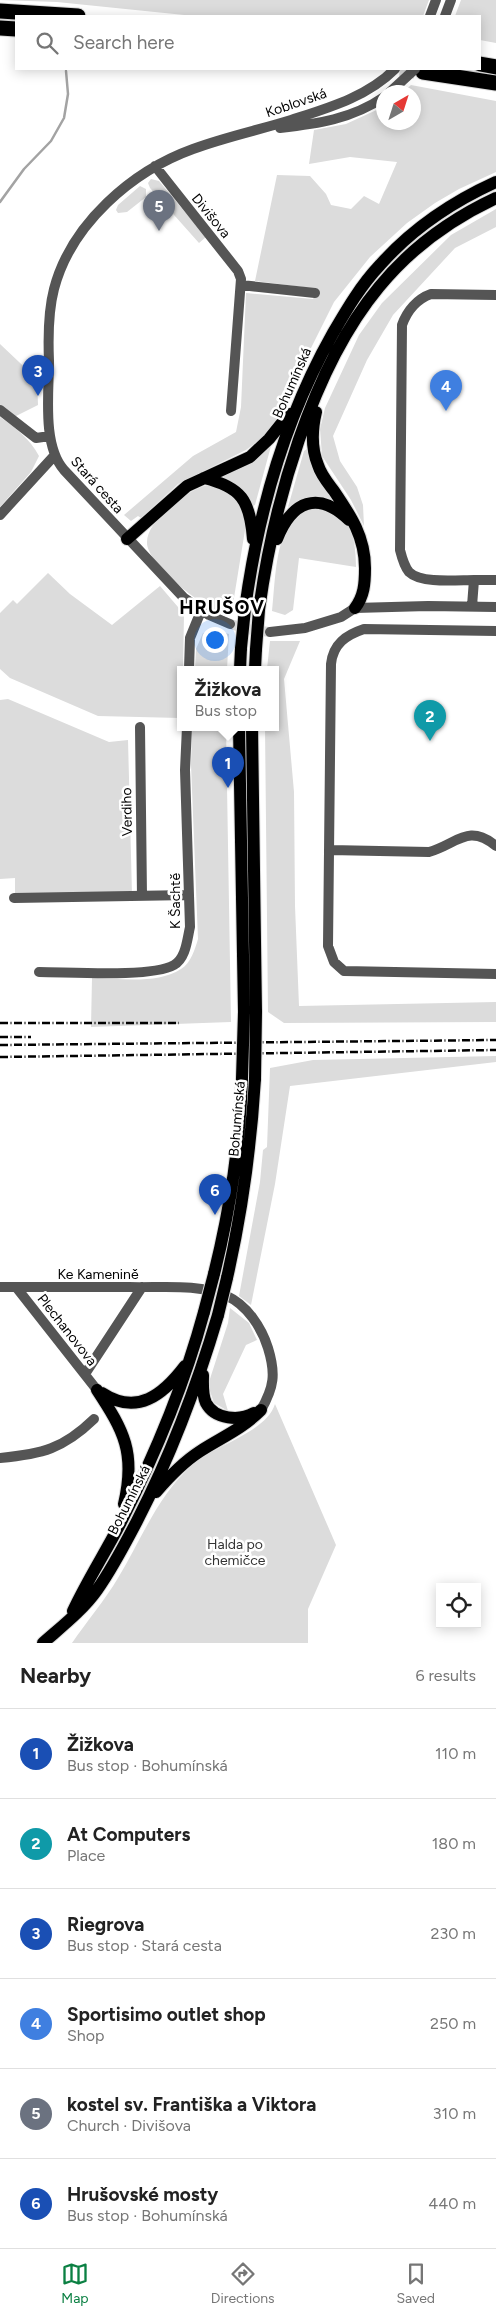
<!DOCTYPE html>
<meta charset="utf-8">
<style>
:root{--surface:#fff;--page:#f2f2f2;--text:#222;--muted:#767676;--line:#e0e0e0;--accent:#0b8043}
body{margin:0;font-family:Figtree,sans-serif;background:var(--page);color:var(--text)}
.controls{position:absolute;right:15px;bottom:15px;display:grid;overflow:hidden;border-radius:0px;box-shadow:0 2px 12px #0003}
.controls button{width:45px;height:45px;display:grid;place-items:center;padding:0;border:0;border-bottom:1px solid var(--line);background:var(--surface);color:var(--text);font:25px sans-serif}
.compass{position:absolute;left:376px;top:85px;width:45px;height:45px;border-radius:50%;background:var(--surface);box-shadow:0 2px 12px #0003;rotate:39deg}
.you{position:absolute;left:214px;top:639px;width:18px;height:18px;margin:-12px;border:4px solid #fff;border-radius:50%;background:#1a73e8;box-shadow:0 0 0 8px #1a73e833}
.badge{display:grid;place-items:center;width:32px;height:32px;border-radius:50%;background:var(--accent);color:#fff;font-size:16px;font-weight:700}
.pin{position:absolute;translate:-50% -41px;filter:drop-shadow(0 1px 2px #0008)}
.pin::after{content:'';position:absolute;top:26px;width:18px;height:15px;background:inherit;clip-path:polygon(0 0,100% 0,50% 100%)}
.popup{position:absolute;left:177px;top:666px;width:102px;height:65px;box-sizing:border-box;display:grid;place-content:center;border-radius:0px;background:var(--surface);filter:drop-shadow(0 1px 4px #0005);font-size:16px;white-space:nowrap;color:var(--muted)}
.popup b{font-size:19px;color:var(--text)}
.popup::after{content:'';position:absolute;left:50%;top:100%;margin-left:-10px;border:10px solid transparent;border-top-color:var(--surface)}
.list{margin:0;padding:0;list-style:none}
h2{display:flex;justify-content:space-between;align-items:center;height:65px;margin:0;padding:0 20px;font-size:21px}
h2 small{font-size:16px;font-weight:400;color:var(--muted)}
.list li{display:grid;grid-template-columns:32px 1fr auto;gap:15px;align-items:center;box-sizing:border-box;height:90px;padding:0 20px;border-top:1px solid var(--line)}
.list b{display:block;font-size:19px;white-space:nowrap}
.list p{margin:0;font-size:16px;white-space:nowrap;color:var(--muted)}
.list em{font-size:16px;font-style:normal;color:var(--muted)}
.icon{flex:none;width:28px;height:28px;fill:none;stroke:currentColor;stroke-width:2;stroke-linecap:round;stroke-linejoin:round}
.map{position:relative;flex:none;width:496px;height:1643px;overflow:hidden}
.search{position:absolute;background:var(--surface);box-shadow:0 2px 12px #0003;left:15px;right:15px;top:15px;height:55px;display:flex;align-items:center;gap:12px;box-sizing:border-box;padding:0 18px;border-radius:0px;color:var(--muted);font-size:19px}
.sheet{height:605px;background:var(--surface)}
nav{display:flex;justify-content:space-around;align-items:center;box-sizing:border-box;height:70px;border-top:1px solid var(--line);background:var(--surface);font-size:14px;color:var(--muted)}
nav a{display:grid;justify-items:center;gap:2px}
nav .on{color:var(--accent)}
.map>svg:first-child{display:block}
.green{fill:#dcdcdc}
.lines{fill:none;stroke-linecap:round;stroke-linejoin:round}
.stream{stroke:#a3a3a3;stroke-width:2.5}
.minor-tunnel{stroke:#d9d9d9;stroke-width:10;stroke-dasharray:10 5;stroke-linecap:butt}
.highway-tunnel{stroke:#d9d9d9;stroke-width:15;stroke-dasharray:15 8;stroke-linecap:butt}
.major-casing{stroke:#dbdbdb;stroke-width:14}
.highway-casing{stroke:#dbdbdb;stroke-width:17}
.minor{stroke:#555;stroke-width:10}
.major{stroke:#000;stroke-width:12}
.highway{stroke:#000;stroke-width:15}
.rail{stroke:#000;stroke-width:2.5;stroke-dasharray:8 2.5 1 2.5;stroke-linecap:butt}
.major-bridge-casing{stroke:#dbdbdb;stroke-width:14;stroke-linecap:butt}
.minor-bridge{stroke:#555;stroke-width:10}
.major-bridge{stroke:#000;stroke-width:12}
.labels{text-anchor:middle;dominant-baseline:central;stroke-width:5;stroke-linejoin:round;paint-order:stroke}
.street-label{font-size:14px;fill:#000;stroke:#fff}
.park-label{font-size:14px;fill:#333;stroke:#fff}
.district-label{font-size:19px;font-weight:bold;letter-spacing:1px;fill:#000;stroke:#fff}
</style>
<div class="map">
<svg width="496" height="1643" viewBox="0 0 496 1643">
<rect width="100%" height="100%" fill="#fff"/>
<path class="green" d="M0,0H429L423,16H194L57,2Z
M461,0H496V43L480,40V16H455Z
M411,85L496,101V172L459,189L435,203L407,223L370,257L334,302L299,372L283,410L267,434L246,450L178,484L141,518L138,516L131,521L124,515L193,456L236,432L241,407L246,293L313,299L319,289L255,281L277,175L310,176L326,194L331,205L351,209L364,196L379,204L397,162L350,157L309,164L314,130L346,124L383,107L384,122H414V92H403Z
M151,179L159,181L206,237L199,243L150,188L148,183Z
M140,186L146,189V197L127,212L118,213L116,210L118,205Z
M496,209V227L455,248L393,315L367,360L333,436L340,461L357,487L363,505L364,526L351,500L322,456L320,429L325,408L359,335L382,303L451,235Z
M0,344L37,379L38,405L14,417L0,406Z
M0,417C16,428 29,438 39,456L31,472L0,507Z
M271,446L255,505L252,506L218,477L252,460Z
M307,449L315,473L335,502C316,498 305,497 288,507L304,451Z
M204,486H214L228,489L243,510L246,524L232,610C228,610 224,612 220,611C201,607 147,563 147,543C146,521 185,492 204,486Z
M309,508C349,510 356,532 356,567L299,558L293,610L285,615L272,611C275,585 275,539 293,519C296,515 304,511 309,508Z
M48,573L70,594L112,625L160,586L184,614L183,669H180V718L98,716L10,678L0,669V613L13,600L17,604Z
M215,630L229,634L227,669H195L196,649L203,633Z
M270,641H300L284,679L294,792L295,906L299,1006L496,1002V1022L284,1023L268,1012L265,727H276V669H267Z
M8,699L109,742L128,740L132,894H15V878L0,879V700Z
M192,727H226L231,1022L91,1027L92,978C120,978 156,985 181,969C191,963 195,949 198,939L191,765Z
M496,1056V1062L290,1086L275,1184L251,1305L239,1296L260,1182L263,1150L267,1147L270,1068L313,1060Z
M230,1308L249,1323L257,1340L246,1345L223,1394L228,1411L214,1403L208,1385L228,1323Z
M275,1404L336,1545L308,1609V1643H72C87,1621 105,1600 118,1578C141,1540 157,1497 191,1466C212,1446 266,1433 275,1404Z"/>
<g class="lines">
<path class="stream" d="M0,202L24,169L51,141L64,118L68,94L66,71"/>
<path class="minor-tunnel" d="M230,624L252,630L270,632"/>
<path class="highway-tunnel" d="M400,69L423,72"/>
<g class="major-casing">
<path id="major" d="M316,412C312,429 311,448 318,465C321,475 328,483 334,491C351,516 365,537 365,568C365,584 364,596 355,608
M204,478C241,487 250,500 253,539
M127,539L187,486L250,457L269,439L289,414
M277,539C292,501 318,490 349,520
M245,609C258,512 285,418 333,333C347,309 361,285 380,265C412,229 452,202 496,182
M259,610C273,506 311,369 379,287C411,248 451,219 496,198
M240,669L241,648
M255,669L256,649
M239,727L244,1012
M252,727L256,1012
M214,1274C230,1210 240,1144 242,1078
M227,1278C242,1212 251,1146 255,1079
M203,1375C203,1384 202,1395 206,1403C215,1420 240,1421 254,1413
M97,1390C124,1431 136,1453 124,1504
M102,1393C137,1416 163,1395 185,1366
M156,1492C169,1477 182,1463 199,1452C222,1437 241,1430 261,1410
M73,1611C87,1581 105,1553 120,1524C155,1455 184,1386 204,1312
M43,1643C61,1627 83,1610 97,1590C112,1569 125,1544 137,1521C171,1455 197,1386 218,1315"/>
</g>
<g class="highway-casing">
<path id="highway" d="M0,11L78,16
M0,28L16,29
M480,64L496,67
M423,72L496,83"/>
</g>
<path class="minor" d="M430,16L436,0
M445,16L451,0
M280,128C317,124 352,119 384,97
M155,166L238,271L241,279L231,411
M241,285L315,293
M0,410L36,438L50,436
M0,515L54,456
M474,580H496
M472,606L474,580C458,580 421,584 409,572C404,566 402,558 400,550L402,325C407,311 417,299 431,294L496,295
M230,624L209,615L184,598L64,470C42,445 49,393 49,361C48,337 48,312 54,289C71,224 132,171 193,149C225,137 259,130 291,120C328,108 367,97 395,69
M496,631L364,629C346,635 333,644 331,664L328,946L334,962L344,971L496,974
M270,632L305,628L341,617L355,608L428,606L496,607
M189,669L190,638L201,611
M140,727L142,896
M330,850L429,852C457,844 468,823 496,846
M14,898L189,895
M39,972C69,972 151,978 174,965C186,958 187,940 190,927L185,770L187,727
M0,1287C43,1287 86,1287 129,1287C161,1288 197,1283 227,1296C247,1305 262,1328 268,1348C276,1374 274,1387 261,1410
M16,1287L97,1390
M85,1374L142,1287
M0,1458C42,1454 63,1449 94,1419"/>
<use href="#major" class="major"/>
<use href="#highway" class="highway"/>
<path class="rail" d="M0,1023H179
M0,1037H31
M0,1045L496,1040
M0,1057L496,1050"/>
<g class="major-bridge-casing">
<path id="major-bridge" d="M241,648L245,609
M256,649L259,610
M242,1078L244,1012
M255,1079L256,1012
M204,1312L214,1274
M218,1315L227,1278"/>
</g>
<path class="minor-bridge" d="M390,92L415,69"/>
<use href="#major-bridge" class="major-bridge"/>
</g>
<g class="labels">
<g class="street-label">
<text transform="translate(296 103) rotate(-19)">Koblovská</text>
<text transform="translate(211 216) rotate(51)">Divišova</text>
<text transform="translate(292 383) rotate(-66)">Bohumínská</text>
<text transform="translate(97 485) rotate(48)">Stará cesta</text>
<text transform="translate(127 812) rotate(-91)">Verdiho</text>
<text transform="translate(175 901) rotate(-90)">K Šachtě</text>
<text transform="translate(237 1119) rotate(-85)">Bohumínská</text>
<text x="98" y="1274">Ke Kamenině</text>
<text transform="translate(67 1330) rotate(52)">Plechanovova</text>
<text transform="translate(129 1500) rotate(-63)">Bohumínská</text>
</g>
<g class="park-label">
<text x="235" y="1544">Halda po<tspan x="235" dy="16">chemičce</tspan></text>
</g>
<g class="district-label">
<text x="222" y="607">HRUŠOV</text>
</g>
</g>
</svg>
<div class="controls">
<button><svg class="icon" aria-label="locate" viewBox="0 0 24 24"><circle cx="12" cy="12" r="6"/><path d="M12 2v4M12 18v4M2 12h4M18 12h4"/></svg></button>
</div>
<svg class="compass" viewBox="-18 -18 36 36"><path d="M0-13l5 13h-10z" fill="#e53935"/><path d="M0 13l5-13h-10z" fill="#767676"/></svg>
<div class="you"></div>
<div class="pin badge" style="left:228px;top:788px;background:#1a4fb4">1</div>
<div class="popup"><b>Žižkova</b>Bus stop</div>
<div class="pin badge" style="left:430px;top:741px;background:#0f9aa8">2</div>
<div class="pin badge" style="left:38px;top:396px;background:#1a4fb4">3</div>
<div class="pin badge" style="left:446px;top:411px;background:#3f7fe0">4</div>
<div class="pin badge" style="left:159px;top:231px;background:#6b7280">5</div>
<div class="pin badge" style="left:215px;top:1215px;background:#1a4fb4">6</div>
<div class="search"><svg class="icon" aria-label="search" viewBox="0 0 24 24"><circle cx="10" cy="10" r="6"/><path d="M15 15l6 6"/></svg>Search here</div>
</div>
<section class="sheet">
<h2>Nearby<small>6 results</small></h2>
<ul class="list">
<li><span class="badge" style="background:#1a4fb4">1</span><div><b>Žižkova</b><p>Bus stop · Bohumínská</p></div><em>110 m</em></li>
<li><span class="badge" style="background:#0f9aa8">2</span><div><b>At Computers</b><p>Place</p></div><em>180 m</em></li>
<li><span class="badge" style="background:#1a4fb4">3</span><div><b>Riegrova</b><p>Bus stop · Stará cesta</p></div><em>230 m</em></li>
<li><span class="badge" style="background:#3f7fe0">4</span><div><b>Sportisimo outlet shop</b><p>Shop</p></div><em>250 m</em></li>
<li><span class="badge" style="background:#6b7280">5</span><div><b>kostel sv. Františka a Viktora</b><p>Church · Divišova</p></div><em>310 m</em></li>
<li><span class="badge" style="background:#1a4fb4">6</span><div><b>Hrušovské mosty</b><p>Bus stop · Bohumínská</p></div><em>440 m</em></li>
</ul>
</section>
<nav>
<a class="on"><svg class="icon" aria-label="map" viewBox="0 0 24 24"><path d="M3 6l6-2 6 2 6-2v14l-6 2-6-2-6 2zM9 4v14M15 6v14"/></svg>Map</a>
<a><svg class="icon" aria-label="directions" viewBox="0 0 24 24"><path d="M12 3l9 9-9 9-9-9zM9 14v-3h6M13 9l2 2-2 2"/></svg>Directions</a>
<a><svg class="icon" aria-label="saved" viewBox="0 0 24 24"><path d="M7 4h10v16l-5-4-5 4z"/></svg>Saved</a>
</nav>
